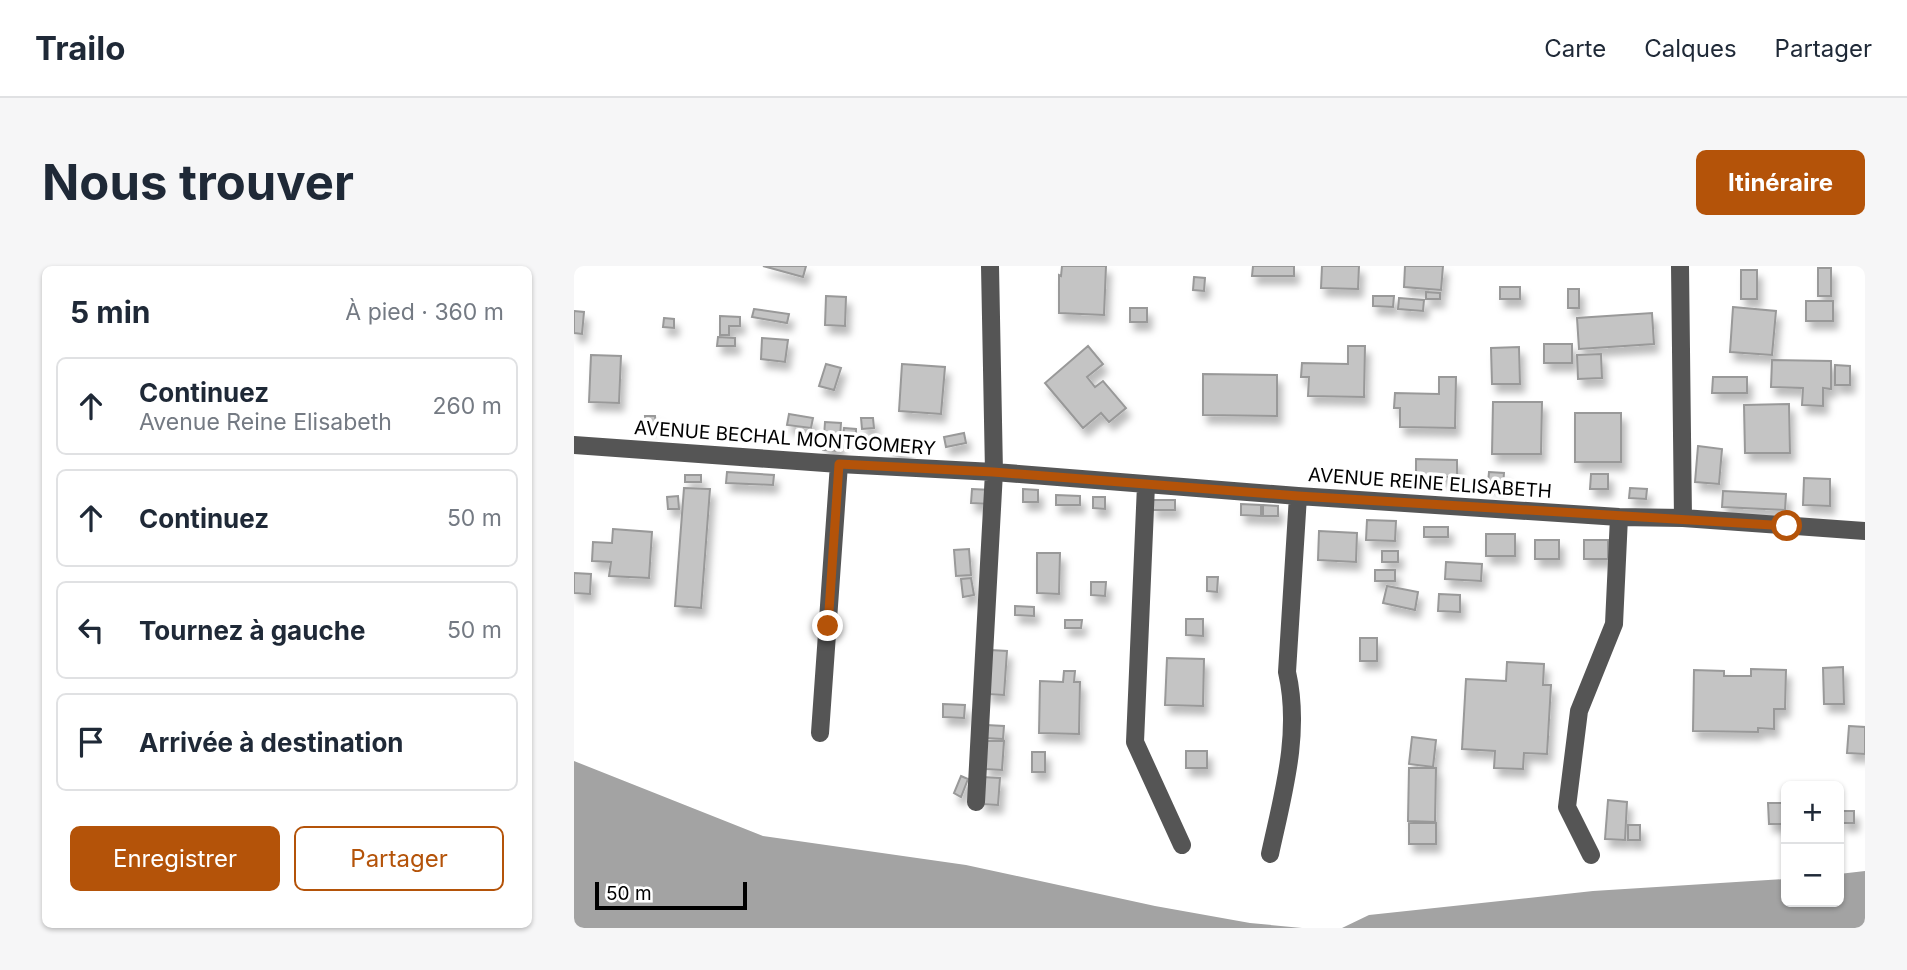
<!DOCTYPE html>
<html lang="fr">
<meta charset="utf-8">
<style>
:root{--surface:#fff;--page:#f6f6f7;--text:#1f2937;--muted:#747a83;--line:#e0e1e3;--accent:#b45309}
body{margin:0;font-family:Inter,sans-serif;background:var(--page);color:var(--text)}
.controls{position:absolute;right:21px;bottom:21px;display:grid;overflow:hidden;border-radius:10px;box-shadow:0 2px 5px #0004}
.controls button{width:63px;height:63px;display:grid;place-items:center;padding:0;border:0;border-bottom:2px solid var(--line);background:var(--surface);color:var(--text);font:35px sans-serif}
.scale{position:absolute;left:21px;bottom:18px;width:152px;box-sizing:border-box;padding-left:7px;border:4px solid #000;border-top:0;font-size:19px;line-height:24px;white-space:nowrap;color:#000;-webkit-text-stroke:5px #fff;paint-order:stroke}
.stop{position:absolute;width:21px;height:21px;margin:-16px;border:5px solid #b45309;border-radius:50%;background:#fff}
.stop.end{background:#b45309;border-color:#fff;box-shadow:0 2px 7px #0008}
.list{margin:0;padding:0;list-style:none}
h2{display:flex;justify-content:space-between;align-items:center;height:91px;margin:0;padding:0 28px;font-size:30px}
h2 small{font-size:23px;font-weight:400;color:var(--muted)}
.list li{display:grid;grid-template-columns:46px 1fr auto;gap:21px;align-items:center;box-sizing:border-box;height:98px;margin:0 14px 14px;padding:0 14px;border:2px solid var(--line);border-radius:10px}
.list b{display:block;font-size:26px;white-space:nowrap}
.list p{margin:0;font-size:23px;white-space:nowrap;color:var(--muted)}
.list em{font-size:23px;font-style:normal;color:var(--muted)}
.actions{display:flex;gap:14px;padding:21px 28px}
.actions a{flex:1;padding:16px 0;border:2px solid var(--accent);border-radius:10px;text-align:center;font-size:24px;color:var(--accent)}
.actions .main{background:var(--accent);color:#fff}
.icon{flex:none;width:38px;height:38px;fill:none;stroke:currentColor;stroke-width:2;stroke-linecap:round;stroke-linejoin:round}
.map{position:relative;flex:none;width:1291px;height:662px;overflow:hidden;border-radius:10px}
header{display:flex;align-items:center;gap:42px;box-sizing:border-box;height:98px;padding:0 35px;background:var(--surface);border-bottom:2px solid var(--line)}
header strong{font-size:33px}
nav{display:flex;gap:38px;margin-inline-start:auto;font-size:24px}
.intro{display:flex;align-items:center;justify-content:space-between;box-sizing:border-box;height:168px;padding:0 42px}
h1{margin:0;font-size:49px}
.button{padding:18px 32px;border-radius:10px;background:var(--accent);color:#fff;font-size:24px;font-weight:700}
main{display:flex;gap:42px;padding:0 42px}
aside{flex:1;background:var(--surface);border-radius:10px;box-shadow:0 2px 5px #0004}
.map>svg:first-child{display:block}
.water{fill:#a3a3a3}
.building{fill:#c4c4c4;stroke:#999;stroke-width:2;filter:url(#shadow)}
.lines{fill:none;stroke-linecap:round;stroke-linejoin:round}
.minor{stroke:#555;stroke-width:18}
.route{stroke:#b45309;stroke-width:9}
.labels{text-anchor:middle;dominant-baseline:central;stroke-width:7;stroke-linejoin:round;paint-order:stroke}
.street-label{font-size:19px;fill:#000;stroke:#fff}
</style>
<header>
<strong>Trailo</strong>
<nav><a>Carte</a><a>Calques</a><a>Partager</a></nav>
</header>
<div class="intro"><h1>Nous trouver</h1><a class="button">Itinéraire</a></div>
<main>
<aside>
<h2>5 min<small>À pied · 360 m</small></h2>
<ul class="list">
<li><svg class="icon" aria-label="ahead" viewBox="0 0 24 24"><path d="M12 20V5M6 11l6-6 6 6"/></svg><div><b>Continuez</b><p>Avenue Reine Elisabeth</p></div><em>260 m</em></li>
<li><svg class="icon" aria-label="ahead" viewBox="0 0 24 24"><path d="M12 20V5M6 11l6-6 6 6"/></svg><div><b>Continuez</b></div><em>50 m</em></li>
<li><svg class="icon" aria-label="left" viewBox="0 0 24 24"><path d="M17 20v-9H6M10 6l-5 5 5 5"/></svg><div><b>Tournez à gauche</b></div><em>50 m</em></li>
<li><svg class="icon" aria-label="arrive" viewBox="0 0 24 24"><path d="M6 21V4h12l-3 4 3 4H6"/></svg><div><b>Arrivée à destination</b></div></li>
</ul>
<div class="actions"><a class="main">Enregistrer</a><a>Partager</a></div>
</aside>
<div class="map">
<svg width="1291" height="662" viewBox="0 0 1291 662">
<defs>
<filter id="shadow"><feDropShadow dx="4.5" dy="8" stdDeviation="3.5" flood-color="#0004"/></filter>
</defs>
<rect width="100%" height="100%" fill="#fff"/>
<path class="water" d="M0,495L189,570L392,599L581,640L676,657L728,662H0Z
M1291,605V662H768L795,649L1019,625L1212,613V636H1265V608Z"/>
<path class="building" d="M189,0H232L229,11Z
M488,0H532L530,49L485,47V9L487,10Z
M679,0H720V10H678Z
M748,0H785L784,23L747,22Z
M831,0H869L867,24L830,21Z
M1244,2H1257V30H1244Z
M1167,4H1183V33H1167Z
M620,11L631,12L630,25L619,24Z
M926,21H946V33H926Z
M994,23H1005V42H994Z
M852,26L866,27V33H852Z
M252,30L272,31L271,60L251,59Z
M799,30H820L819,41L799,40Z
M825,32L850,34L849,45L824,43Z
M1232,35H1259V55H1232Z
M1159,41L1202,45L1198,89L1156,86Z
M556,42H573V56H556Z
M180,43L215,48L213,57L178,51Z
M0,45L10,46L8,68L0,67Z
M1078,47L1080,78L1005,83L1003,52Z
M146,50L166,51V60H155V69H146Z
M90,52L100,53V62L89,61Z
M144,71L161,72V80H143Z
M188,72L214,74L211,96L187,93Z
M970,78H998V97H970Z
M514,80L529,98L513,111L521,121L529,115L552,142L535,156L527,147L509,162L471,117Z
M774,80H791L790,131L734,130L735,111H727L728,97L774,98Z
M945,81L946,118H918L917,82Z
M1027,88L1028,112L1004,113L1003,89Z
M17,89L47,90L45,137L15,136Z
M1198,94L1257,95V123L1249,122V140L1228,139L1229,122L1197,121Z
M252,98L267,102L260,124L245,120Z
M328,98L371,101L367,148L325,145Z
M1261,99L1276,100V119H1261Z
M629,108L703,109V150L629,149Z
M865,111H882L881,162L826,161V142H820L821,127L865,128Z
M1139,111H1173V127H1138Z
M919,136H968L967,188H918Z
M1215,138L1216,187H1171L1170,139Z
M1001,147H1047V196H1001Z
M215,148L239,152L237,162L213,159Z
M71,150H81L82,160H72Z
M287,152H299L300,162L288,163Z
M251,156L267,157L265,185L249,184Z
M270,162L282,163V171H269Z
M390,167L392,177L372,181L370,171Z
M317,176H332V186H317Z
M1124,180L1148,183L1145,218L1121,216Z
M842,193L883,194V211H842Z
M153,206L200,209L199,219L152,217Z
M915,206L930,207L929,220L914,218Z
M1017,208H1034V223H1016Z
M111,209H127V216H111Z
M1230,212L1256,213V240L1229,239Z
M110,222L136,223L127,342L101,340Z
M1056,222L1073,223L1072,233L1055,232Z
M398,223L417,224L416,238L397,237Z
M449,223L464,224V236H449Z
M1149,225L1212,228L1211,244L1148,241Z
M482,229L506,230V239H482Z
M104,230L105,243H94L93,231Z
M519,231H531V243L519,242Z
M579,234H601V244H578Z
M667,238L687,239V250L667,249Z
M689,239L704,240V250H689Z
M793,254L822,255L821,275L792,274Z
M850,261H874V271H850Z
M39,263L78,266L75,312L35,310L37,296L18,295L19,276L38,277Z
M745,265L783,267L782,296L744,294Z
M912,268H941V290H912Z
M961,274H985V293H961Z
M1010,274H1034V293H1010Z
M395,283L397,309L382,310L380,284Z
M808,285H824V296H808Z
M463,287H486L485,328L463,327Z
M872,296L908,298L907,315L871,313Z
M801,304H821V315H801Z
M0,307L17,308L16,328L0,327Z
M633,311H644L643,326L633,325Z
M397,312L400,329L389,331L387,313Z
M517,316H532L531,330L517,329Z
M813,320L844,326L841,344L809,337Z
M865,328L886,329V346L864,345Z
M441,340L460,341V350L441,349Z
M612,353H629V370L612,369Z
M491,354H508L507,362H491Z
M786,372H803V395H786Z
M416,384L433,385L430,429L413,428Z
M593,392L630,393L629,440L591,439Z
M933,396L970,398L969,419H977L973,488L950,487L949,503L920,502L921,485L888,483L892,413L932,415Z
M1269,401L1270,438H1250L1249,402Z
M1177,403L1212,404L1211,443H1200V463L1184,462V466L1119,465L1120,404L1150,405V410H1177Z
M490,405H501L500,416H506L505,468L465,467L466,415L489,416Z
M369,438L391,439L390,452L369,451Z
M412,459L430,460L429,473L411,472Z
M1275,460L1291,461V488L1273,487Z
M838,471L862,474L859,501L835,498Z
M412,475H430L428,504L411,503Z
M612,485H633V502H612Z
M458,486H471V506H458Z
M835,502H862L861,556L834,555Z
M387,510L394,513L387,531L380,527Z
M408,511L426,512L424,539L407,538Z
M1034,534L1053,536L1051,574L1031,573Z
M1194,537H1212V558H1195Z
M1268,545H1280V557H1268Z
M835,557H862V578H835Z
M1054,559H1066V574H1054Z"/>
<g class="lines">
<path class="minor" d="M1106,0L1109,252
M0,179L265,198L420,206L724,230L1045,251L1109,252L1291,265
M572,219L561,476L608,579
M246,467L265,198
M402,536L420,206L416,0
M696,588C709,528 727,467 713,406L724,230
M1017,589L993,541L1005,445L1040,358L1045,251"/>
</g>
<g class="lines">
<path class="route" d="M254,360L265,198L419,206L724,230L1213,260"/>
</g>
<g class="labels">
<g class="street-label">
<text transform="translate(211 172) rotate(4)">AVENUE BECHAL MONTGOMERY</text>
<text transform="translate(856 217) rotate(4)">AVENUE REINE ELISABETH</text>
</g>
</g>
</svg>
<div class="controls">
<button>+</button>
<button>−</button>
</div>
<div class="scale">50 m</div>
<div class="stop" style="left:1213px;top:260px"></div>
<div class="stop end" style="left:254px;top:360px"></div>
</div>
</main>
